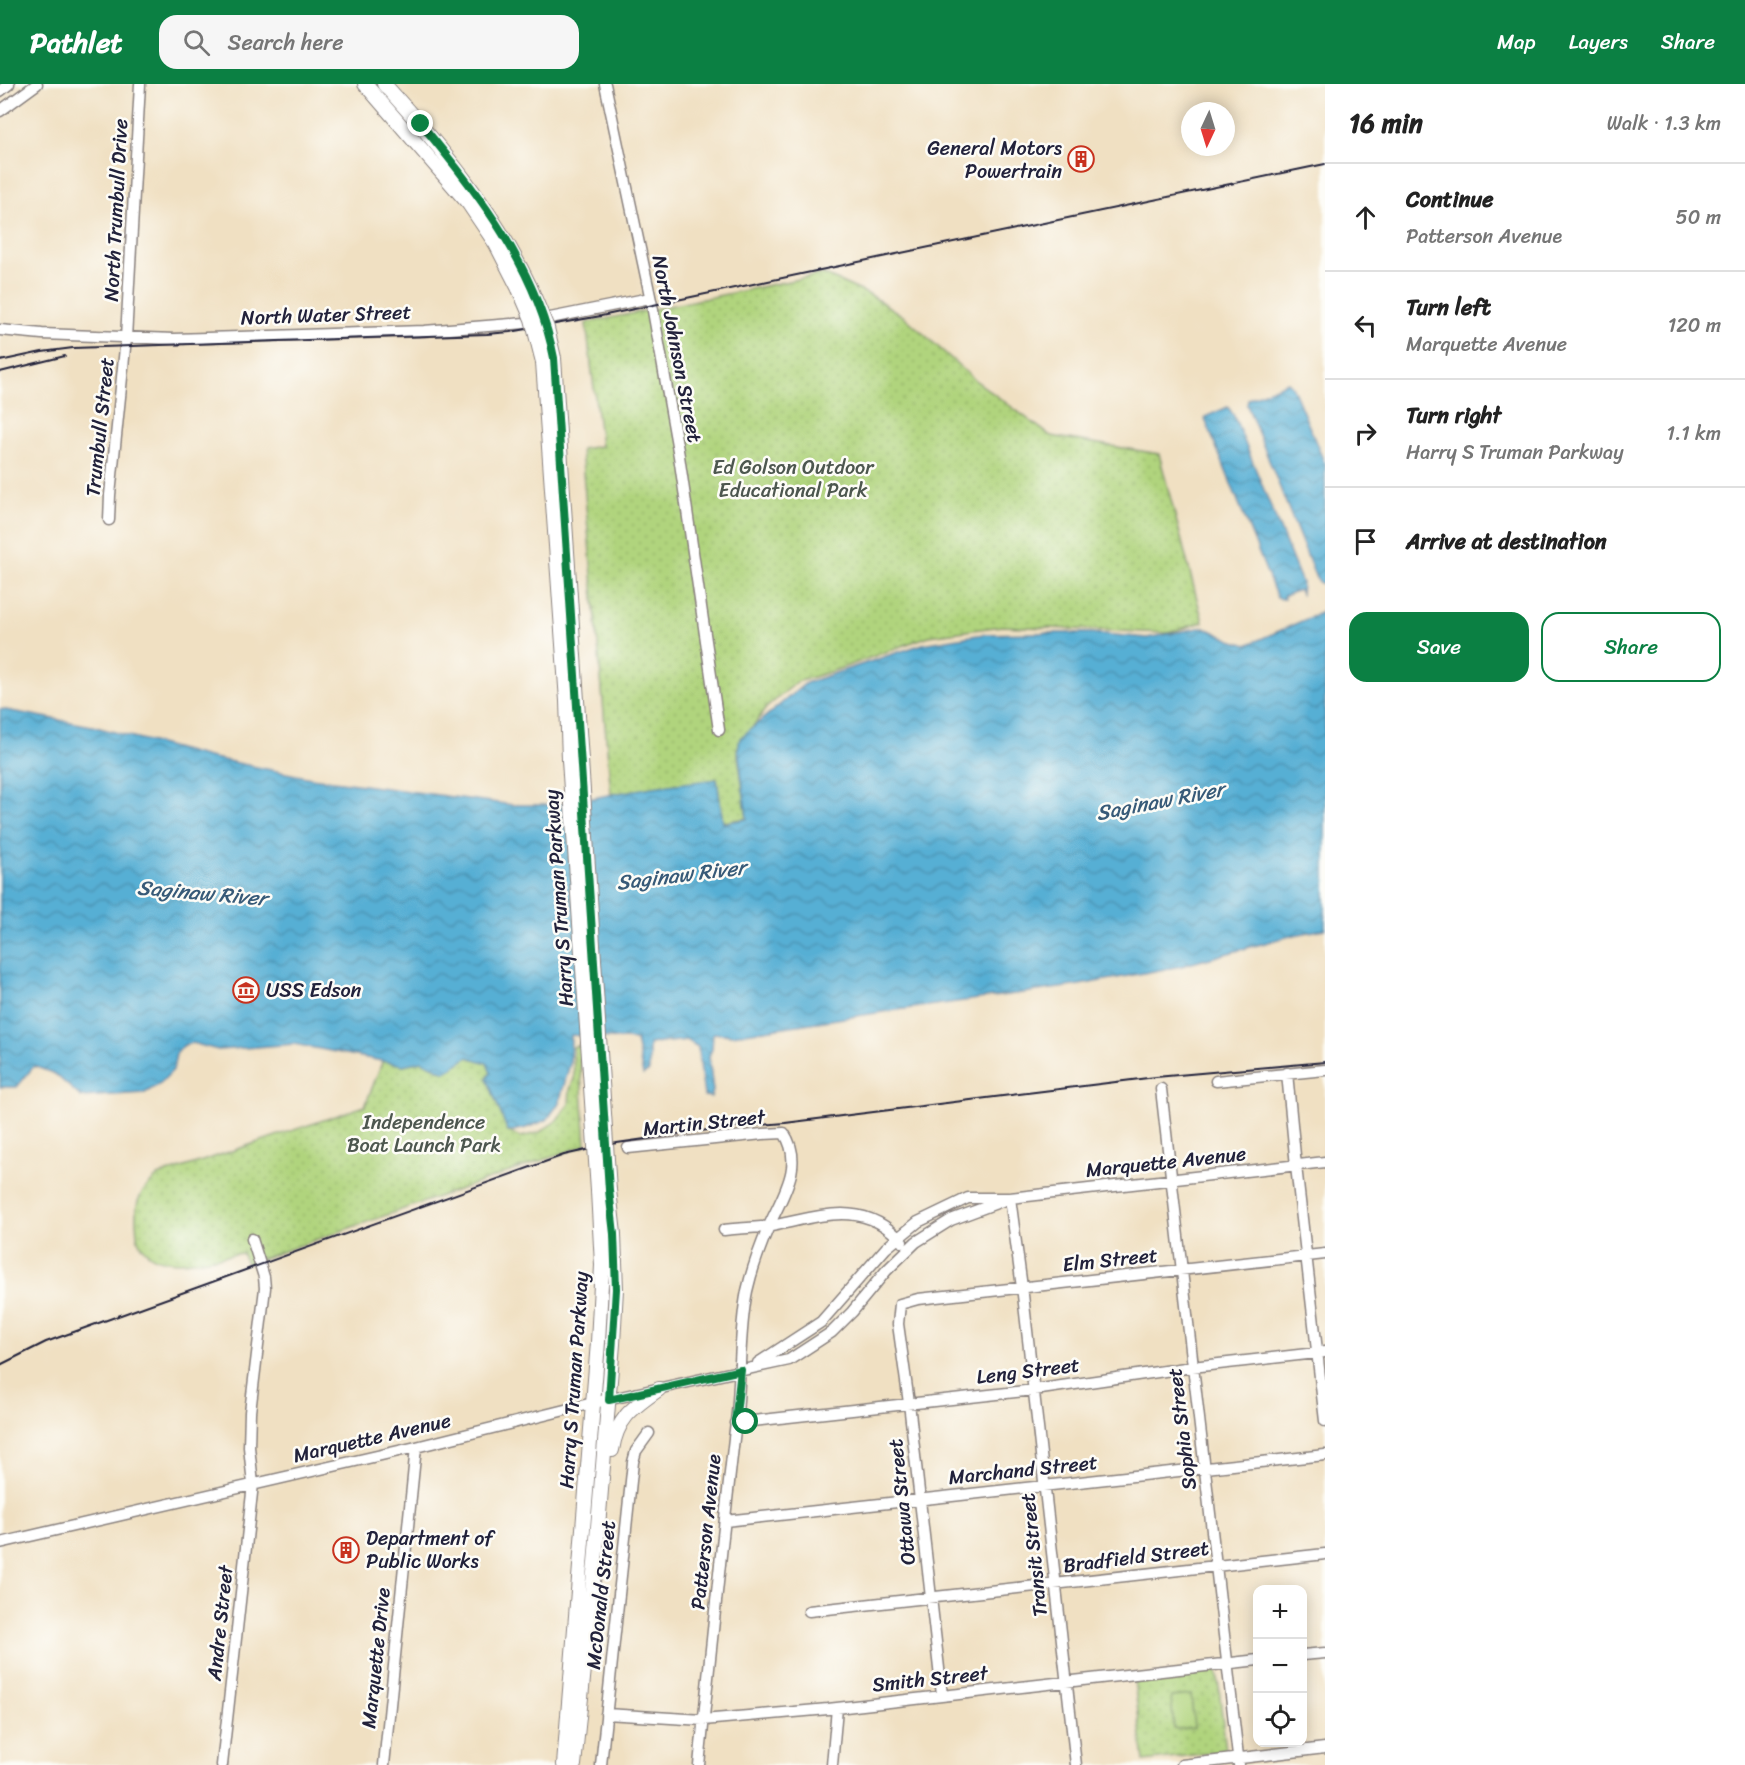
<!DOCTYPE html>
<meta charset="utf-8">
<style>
:root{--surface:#fff;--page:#f6f6f6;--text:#222;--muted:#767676;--line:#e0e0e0;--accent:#0b8043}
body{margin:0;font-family:Sriracha,sans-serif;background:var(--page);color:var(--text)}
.controls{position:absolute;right:18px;bottom:18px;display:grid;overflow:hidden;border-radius:12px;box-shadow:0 3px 15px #0003}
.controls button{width:54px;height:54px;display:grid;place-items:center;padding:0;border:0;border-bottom:2px solid var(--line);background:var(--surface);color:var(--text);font:30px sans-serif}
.compass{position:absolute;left:1181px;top:18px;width:54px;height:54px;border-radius:50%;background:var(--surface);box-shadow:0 3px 15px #0003;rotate:184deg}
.stop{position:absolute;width:18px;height:18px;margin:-14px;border:4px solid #0b8043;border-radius:50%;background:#fff}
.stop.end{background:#0b8043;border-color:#fff;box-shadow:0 2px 6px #0008}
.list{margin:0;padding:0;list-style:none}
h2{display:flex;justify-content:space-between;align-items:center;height:78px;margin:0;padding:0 24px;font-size:26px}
h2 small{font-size:20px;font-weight:400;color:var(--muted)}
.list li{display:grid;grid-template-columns:39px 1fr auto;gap:18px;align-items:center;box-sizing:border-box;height:108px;padding:0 24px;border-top:2px solid var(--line)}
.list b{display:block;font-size:22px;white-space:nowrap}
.list p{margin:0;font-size:20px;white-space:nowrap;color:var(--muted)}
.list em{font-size:20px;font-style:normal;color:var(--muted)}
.actions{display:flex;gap:12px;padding:18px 24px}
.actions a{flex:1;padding:14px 0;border:2px solid var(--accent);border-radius:18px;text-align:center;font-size:21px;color:var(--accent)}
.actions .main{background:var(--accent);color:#fff}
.icon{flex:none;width:33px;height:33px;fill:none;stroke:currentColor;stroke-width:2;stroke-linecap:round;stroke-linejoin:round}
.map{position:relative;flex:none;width:1325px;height:1681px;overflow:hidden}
header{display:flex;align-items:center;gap:36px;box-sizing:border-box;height:84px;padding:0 30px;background:var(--accent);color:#fff}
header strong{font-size:28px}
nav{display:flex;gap:33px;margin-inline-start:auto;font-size:21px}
.search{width:420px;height:54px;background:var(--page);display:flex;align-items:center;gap:15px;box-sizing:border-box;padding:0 21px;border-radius:18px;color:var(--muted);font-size:22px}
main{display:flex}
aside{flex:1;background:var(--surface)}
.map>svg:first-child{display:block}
.park{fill:url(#park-dots);stroke:#697b5c;stroke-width:1.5}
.garden{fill:#b0d47d;stroke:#697b5c;stroke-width:1.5}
.water{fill:url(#water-waves);stroke:#3c6888;stroke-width:1.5}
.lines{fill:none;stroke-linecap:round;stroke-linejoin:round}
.minor-casing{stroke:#89817e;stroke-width:13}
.major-casing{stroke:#89817e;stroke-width:16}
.minor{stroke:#fff;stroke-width:10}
.major{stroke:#fff;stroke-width:14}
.rail{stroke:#22223b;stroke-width:2}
.major-bridge-casing{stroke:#89817e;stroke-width:16;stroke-linecap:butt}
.major-bridge{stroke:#fff;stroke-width:14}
.route{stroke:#0b8043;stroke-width:8}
.labels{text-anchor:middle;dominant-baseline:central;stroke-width:5;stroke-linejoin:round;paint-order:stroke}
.poi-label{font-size:20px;fill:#22223b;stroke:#fdfcf7;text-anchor:start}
.street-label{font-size:20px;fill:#22223b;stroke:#fdfcf7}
.park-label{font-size:20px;fill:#4d574f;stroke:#fdfcf7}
.water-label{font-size:21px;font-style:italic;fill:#375a78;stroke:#fdfcf7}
</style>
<header>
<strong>Pathlet</strong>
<div class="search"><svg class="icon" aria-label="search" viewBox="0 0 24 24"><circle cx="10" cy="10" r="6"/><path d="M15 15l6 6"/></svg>Search here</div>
<nav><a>Map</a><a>Layers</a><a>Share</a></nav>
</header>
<main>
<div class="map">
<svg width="1325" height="1681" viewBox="0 0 1325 1681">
<defs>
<pattern id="park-dots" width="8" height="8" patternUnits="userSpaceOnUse" patternTransform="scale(1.5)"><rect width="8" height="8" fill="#b0d47d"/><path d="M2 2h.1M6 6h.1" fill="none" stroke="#97b66d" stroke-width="1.8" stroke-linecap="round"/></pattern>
<pattern id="water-waves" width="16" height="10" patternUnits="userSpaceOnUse" patternTransform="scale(1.5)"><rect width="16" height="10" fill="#57afd4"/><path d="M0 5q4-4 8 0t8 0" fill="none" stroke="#488ead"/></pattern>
</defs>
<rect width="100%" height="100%" fill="#fdfcf7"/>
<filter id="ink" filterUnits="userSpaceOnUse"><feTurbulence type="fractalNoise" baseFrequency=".0167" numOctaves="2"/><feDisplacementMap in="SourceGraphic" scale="12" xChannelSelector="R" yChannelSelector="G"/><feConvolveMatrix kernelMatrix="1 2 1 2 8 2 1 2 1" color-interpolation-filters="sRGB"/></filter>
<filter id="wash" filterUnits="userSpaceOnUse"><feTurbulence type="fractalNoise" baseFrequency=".008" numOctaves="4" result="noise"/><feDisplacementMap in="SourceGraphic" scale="24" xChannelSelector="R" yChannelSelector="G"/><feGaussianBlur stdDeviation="1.35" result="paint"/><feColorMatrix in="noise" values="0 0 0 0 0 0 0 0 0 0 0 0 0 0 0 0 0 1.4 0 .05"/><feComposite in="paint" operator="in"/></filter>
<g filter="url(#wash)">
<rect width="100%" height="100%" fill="#f0e0c2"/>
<path class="park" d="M823,190L872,212L906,234L975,296L1051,352L1159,370L1203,538L1168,549L1002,542L929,552L839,585L797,598L766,624L737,665L747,734L723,738L717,695L611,710L581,365L601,362L586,239Z
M579,961L586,1061L247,1180L242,1169C213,1173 155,1192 139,1158C136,1153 137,1145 136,1139C135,1115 140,1108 158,1092L365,1022L383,976L403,981L422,977L445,988L468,973L487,979L491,989L487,994L508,1048L521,1053L538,1049L556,1037L569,1020L570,1005L574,995L573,963Z
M1217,1586L1226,1667L1144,1677L1134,1596Z"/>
<path class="garden" d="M1191,1611L1194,1644L1174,1645L1171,1613Z"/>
<path class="water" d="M1288,298L1292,302L1325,380V500L1320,499L1316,494L1247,321L1248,315Z
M1228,323L1234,332L1295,482L1302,499L1301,510L1299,506L1283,512L1284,515L1277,514L1205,335V333Z
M1325,527V845L1294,851L1181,882L1074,902L883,928L732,951L713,949L712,965L709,972L713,1007L711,1013L704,1012L698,963L687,956L649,960V987L643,991L636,956L571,951L570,980L559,1019L547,1036L526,1044L508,1048L487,994L491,989L487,979L468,973L445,988L422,977L403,981L294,960L218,966L192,959L184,961L176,970L173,986L161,999L145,1009L81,1013L55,990L34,982L17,1003H0V625L92,642L208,673L311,694L513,721H555L652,703L717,695L723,739L747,735L738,665L740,654L806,599L923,560L984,550L1034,549H1092L1147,554L1204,543L1231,556L1247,561Z"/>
</g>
<g filter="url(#ink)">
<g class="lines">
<g class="minor-casing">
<path id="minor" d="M605,0L652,221L679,372L719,646
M0,7L9,0
M0,27L37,0
M0,246L42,250L174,255L424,247L525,239L650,214
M109,436L110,411L126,254L140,0
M1287,989L1296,1082L1325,1337
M1216,997L1325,986
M1161,1005L1239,1681
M628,1064L763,1050L784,1049C805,1081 782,1112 769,1142C760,1163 752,1185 747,1207C739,1246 741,1288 737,1329C723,1446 711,1564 699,1681
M1010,1114L1023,1211L1076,1681
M724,1146C739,1144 756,1144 771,1142C818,1133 865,1114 902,1158
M758,1279L821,1238L886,1164L918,1138L968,1114H1010L1325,1078
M735,1339L1034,1306L1192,1283L1325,1268
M725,1437L1325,1371
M0,1459L416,1363L593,1319L789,1276L832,1248L852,1228L886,1187L916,1158L951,1136L1010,1114
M809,1527L1325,1470
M1302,1571L1325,1569
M942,1611L909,1319L898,1240L900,1220L918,1215L1325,1170
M606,1630L703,1636L828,1625L1258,1576
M222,1681L253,1400L249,1363L250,1328L265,1204L264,1193L252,1155
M384,1681L416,1363
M601,1681L633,1378L636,1367L649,1349
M832,1681L837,1624
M1182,1681L1325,1664"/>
</g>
<g class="major-casing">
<path id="major" d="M365,0L469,120L496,160L519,205
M384,0C441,63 494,126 530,203
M554,274L581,676
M543,278L567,617L569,676
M612,1366C617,1333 634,1323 659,1305
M564,1681L598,1258L602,1181L598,1107
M574,1681L595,1479L613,1260L616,1205L614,1150L609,1106"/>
</g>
<use href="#minor" class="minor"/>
<use href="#major" class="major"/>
<path class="rail" d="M0,277L42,268L73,264L487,250L510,248L601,232L1325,80
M0,288L65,272
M0,1281L46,1258L564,1071L617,1059L722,1044L785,1039L1156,993L1325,978"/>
<g class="major-bridge-casing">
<path id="major-bridge" d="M530,203L547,244L554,274
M519,205L532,235L543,278
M569,676L598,1107
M581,676L609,1106"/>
</g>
<use href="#major-bridge" class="major-bridge"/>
</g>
</g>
<g class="lines" filter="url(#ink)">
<path class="route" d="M421,40C478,108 537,185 554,274L609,1106L614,1150L616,1205L609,1316L741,1286L735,1339L746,1338"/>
</g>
<defs>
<g id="building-ring" transform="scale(1.35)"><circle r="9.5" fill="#fdfcf7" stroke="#c8321e" stroke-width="1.5"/><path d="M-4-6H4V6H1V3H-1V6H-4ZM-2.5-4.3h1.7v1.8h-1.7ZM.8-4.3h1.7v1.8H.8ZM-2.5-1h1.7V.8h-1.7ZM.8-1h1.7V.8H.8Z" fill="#c8321e"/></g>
<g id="museum-ring" transform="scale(1.35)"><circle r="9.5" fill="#fdfcf7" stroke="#c8321e" stroke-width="1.5"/><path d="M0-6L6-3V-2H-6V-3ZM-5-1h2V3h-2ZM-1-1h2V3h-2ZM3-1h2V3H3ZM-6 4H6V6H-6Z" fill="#c8321e"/></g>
</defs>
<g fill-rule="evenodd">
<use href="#building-ring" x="1081" y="75"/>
<use href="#museum-ring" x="246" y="906"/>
<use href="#building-ring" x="346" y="1466"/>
</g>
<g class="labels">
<g class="poi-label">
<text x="1062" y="64" text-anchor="end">General Motors<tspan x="1062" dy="23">Powertrain</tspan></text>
<text x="266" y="906">USS Edson</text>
<text x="366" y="1454">Department of<tspan x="366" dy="23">Public Works</tspan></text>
</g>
<g class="street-label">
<text transform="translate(116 126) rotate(-87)">North Trumbull Drive</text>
<text transform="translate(326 231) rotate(-2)">North Water Street</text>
<text transform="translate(677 265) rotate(79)">North Johnson Street</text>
<text transform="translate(100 343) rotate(-84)">Trumbull Street</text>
<text transform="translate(559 814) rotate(-94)">Harry S Truman Parkway</text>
<text transform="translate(704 1039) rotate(-6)">Martin Street</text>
<text transform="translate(1166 1078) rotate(-6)">Marquette Avenue</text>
<text transform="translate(1110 1176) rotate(-6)">Elm Street</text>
<text transform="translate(1028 1287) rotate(-7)">Leng Street</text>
<text transform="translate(574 1296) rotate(-86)">Harry S Truman Parkway</text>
<text transform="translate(1182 1345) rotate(-97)">Sophia Street</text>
<text transform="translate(372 1354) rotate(-13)">Marquette Avenue</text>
<text transform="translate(1023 1386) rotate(-6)">Marchand Street</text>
<text transform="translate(902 1418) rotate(-96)">Ottawa Street</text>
<text transform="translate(706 1448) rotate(-84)">Patterson Avenue</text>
<text transform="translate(1034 1471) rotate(-96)">Transit Street</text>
<text transform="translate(1136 1473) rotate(-7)">Bradfield Street</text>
<text transform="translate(601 1511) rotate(-84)">McDonald Street</text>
<text transform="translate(220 1539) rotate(-84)">Andre Street</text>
<text transform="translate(376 1574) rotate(-84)">Marquette Drive</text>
<text transform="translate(930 1595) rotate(-6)">Smith Street</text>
</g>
<g class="park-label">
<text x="793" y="383">Ed Golson Outdoor<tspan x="793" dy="23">Educational Park</tspan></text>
<text x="424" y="1038">Independence<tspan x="424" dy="23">Boat Launch Park</tspan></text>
</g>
<g class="water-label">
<text transform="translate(1160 717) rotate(-11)">Saginaw River</text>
<text transform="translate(681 791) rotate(-7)">Saginaw River</text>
<text transform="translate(202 809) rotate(5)">Saginaw River</text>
</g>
</g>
</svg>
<div class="controls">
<button>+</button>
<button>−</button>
<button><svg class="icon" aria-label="locate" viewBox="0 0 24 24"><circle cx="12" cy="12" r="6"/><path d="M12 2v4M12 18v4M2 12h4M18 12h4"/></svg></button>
</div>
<svg class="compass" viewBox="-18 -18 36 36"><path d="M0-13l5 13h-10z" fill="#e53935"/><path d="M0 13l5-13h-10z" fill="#767676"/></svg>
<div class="stop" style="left:746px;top:1338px"></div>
<div class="stop end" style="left:421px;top:40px"></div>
</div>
<aside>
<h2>16 min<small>Walk · 1.3 km</small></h2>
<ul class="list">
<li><svg class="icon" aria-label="ahead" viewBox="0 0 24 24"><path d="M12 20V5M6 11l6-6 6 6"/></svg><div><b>Continue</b><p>Patterson Avenue</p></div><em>50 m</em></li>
<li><svg class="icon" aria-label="left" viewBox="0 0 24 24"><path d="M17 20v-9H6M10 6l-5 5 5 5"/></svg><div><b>Turn left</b><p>Marquette Avenue</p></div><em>120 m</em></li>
<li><svg class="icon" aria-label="right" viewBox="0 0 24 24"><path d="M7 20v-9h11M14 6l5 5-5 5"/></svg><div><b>Turn right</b><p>Harry S Truman Parkway</p></div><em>1.1 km</em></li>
<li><svg class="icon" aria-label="arrive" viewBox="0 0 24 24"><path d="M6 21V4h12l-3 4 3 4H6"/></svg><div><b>Arrive at destination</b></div></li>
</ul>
<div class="actions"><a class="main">Save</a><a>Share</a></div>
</aside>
</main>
